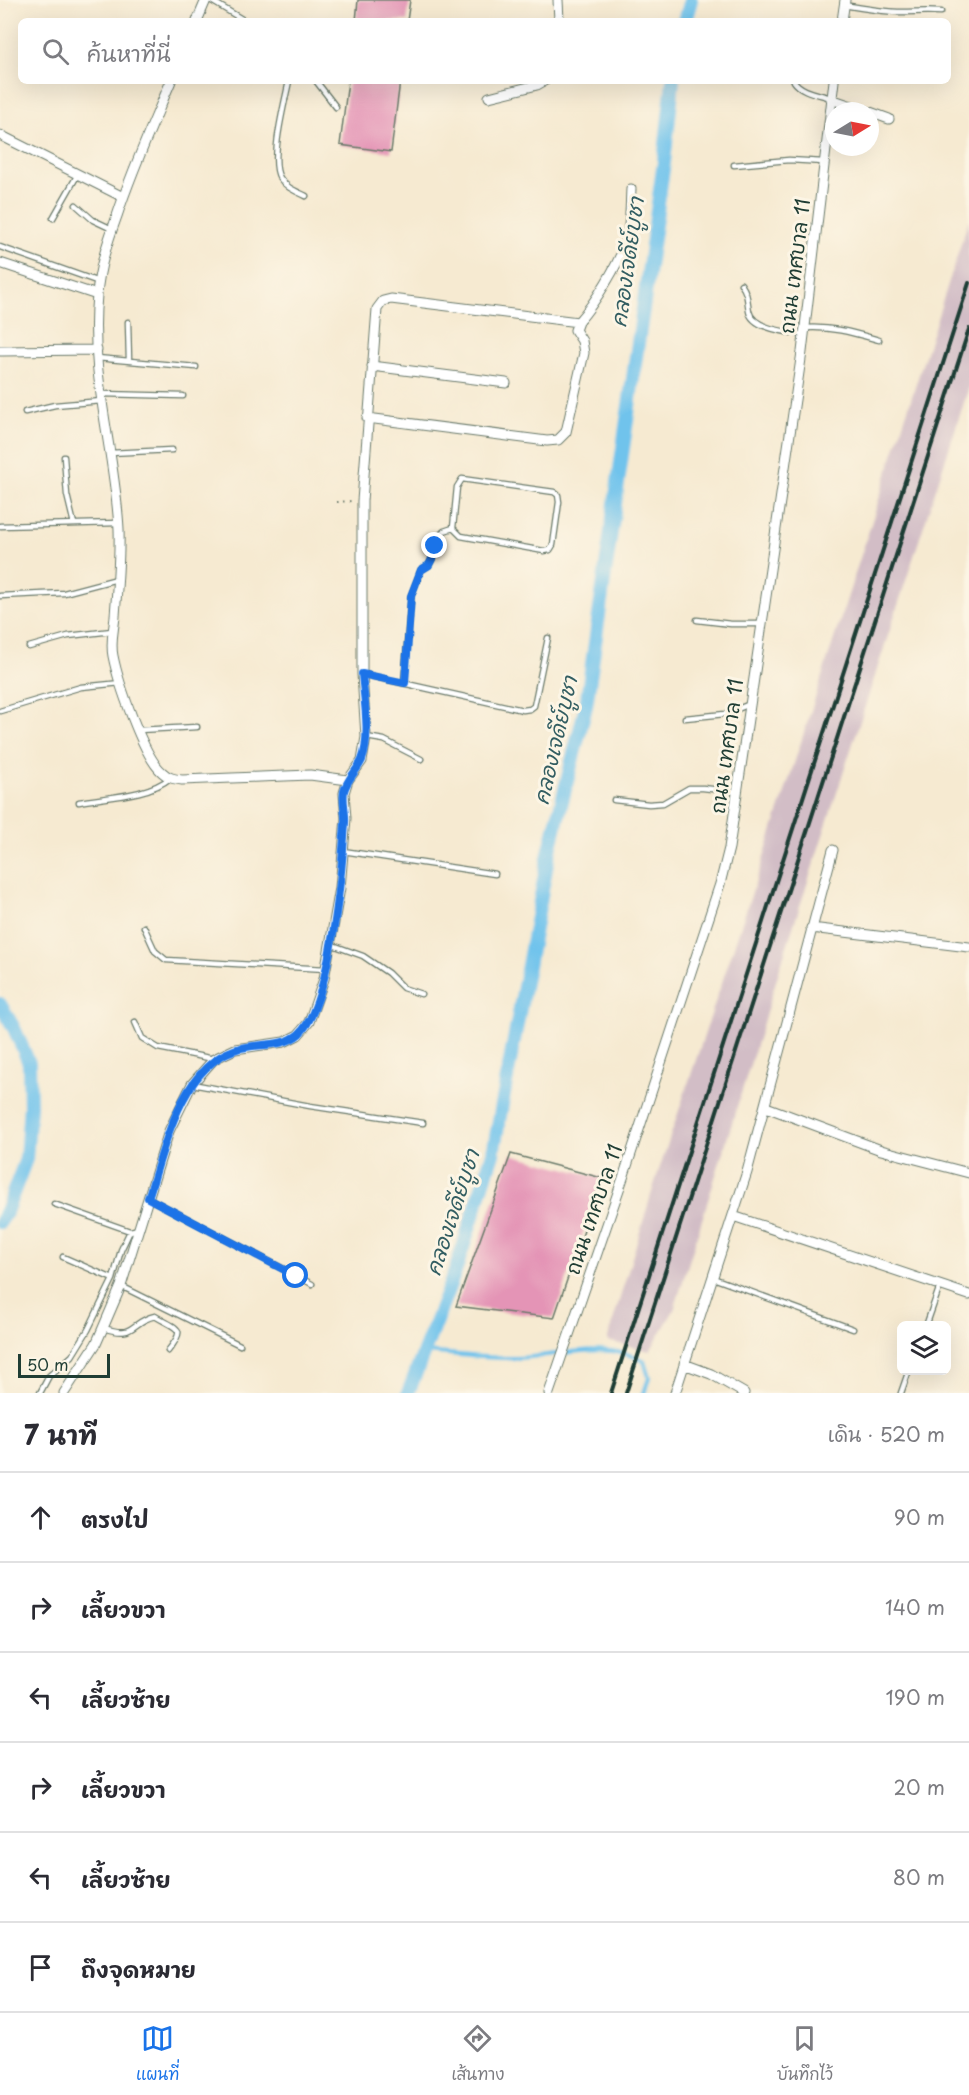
<!DOCTYPE html>
<html lang="th">
<meta charset="utf-8">
<style>
:root{--surface:#fff;--page:#f7f7f7;--text:#2b2b33;--muted:#7c7c81;--line:#e1e1e2;--accent:#1a73e8}
body{margin:0;font-family:"Playpen Sans","Playpen Sans Thai",sans-serif;background:var(--page);color:var(--text)}
.controls{position:absolute;right:18px;bottom:18px;display:grid;overflow:hidden;border-radius:9px;box-shadow:0 6px 24px #0002}
.controls button{width:54px;height:54px;display:grid;place-items:center;padding:0;border:0;border-bottom:2px solid var(--line);background:var(--surface);color:var(--text);font:30px sans-serif}
.compass{position:absolute;left:825px;top:102px;width:54px;height:54px;border-radius:50%;background:var(--surface);box-shadow:0 6px 24px #0002;rotate:80deg}
.scale{position:absolute;left:18px;bottom:15px;width:92px;box-sizing:border-box;padding-left:6px;border:3px solid #1f3d34;border-top:0;font-size:16px;line-height:21px;white-space:nowrap;color:#1f3d34;-webkit-text-stroke:4px #fcf5e5;paint-order:stroke}
.stop{position:absolute;width:18px;height:18px;margin:-14px;border:4px solid #1a73e8;border-radius:50%;background:#fff}
.stop.end{background:#1a73e8;border-color:#fff;box-shadow:0 2px 6px #0008}
.list{margin:0;padding:0;list-style:none}
h2{display:flex;justify-content:space-between;align-items:center;height:78px;margin:0;padding:0 24px;font-size:26px}
h2 small{font-size:20px;font-weight:400;color:var(--muted)}
.list li{display:grid;grid-template-columns:39px 1fr auto;gap:18px;align-items:center;box-sizing:border-box;height:90px;padding:0 24px;border-top:2px solid var(--line)}
.list b{display:block;font-size:22px;white-space:nowrap}
.list em{font-size:20px;font-style:normal;color:var(--muted)}
.icon{flex:none;width:33px;height:33px;fill:none;stroke:currentColor;stroke-width:2;stroke-linecap:round;stroke-linejoin:round}
.map{position:relative;flex:none;width:969px;height:1393px;overflow:hidden}
.search{position:absolute;background:var(--surface);box-shadow:0 6px 24px #0002;left:18px;right:18px;top:18px;height:66px;display:flex;align-items:center;gap:15px;box-sizing:border-box;padding:0 21px;border-radius:9px;color:var(--muted);font-size:22px}
.sheet{height:618px;background:var(--surface)}
nav{display:flex;justify-content:space-around;align-items:center;box-sizing:border-box;height:84px;border-top:2px solid var(--line);background:var(--surface);font-size:16px;color:var(--muted)}
nav a{display:grid;justify-items:center;gap:3px}
nav .on{color:var(--accent)}
.map>svg:first-child{display:block}
.industrial{fill:#d2bdc6}
.lines{fill:none;stroke-linecap:round;stroke-linejoin:round}
.stream{stroke:#6fc3ec;stroke-width:4}
.canal{stroke:#6fc3ec;stroke-width:14}
.building{fill:#e494b6}
.service-casing{stroke:#6a7a6b;stroke-width:7}
.minor-casing{stroke:#6a7a6b;stroke-width:11}
.path{stroke:#6a7a6b;stroke-width:2;stroke-dasharray:1.5 4.5;stroke-linecap:butt}
.service{stroke:#fff;stroke-width:4.5}
.minor{stroke:#fff;stroke-width:9}
.rail{stroke:#1f3d34;stroke-width:4}
.route{stroke:#1a73e8;stroke-width:8}
.labels{text-anchor:middle;dominant-baseline:central;stroke-width:6;stroke-linejoin:round;paint-order:stroke}
.street-label{font-size:20px;fill:#1f3d34;stroke:#fcf5e5}
.water-label{font-size:21px;font-style:italic;fill:#335e62;stroke:#fcf5e5}
</style>
<div class="map">
<svg width="969" height="1393" viewBox="0 0 969 1393">
<rect width="100%" height="100%" fill="#fcf5e5"/>
<filter id="ink" filterUnits="userSpaceOnUse"><feTurbulence type="fractalNoise" baseFrequency=".0167" numOctaves="2"/><feDisplacementMap in="SourceGraphic" scale="12" xChannelSelector="R" yChannelSelector="G"/><feConvolveMatrix kernelMatrix="1 2 1 2 8 2 1 2 1" color-interpolation-filters="sRGB"/></filter>
<filter id="wash" filterUnits="userSpaceOnUse"><feTurbulence type="fractalNoise" baseFrequency=".008" numOctaves="4" result="noise"/><feDisplacementMap in="SourceGraphic" scale="24" xChannelSelector="R" yChannelSelector="G"/><feGaussianBlur stdDeviation="1.35" result="paint"/><feColorMatrix in="noise" values="0 0 0 0 0 0 0 0 0 0 0 0 0 0 0 0 0 1.4 0 .05"/><feComposite in="paint" operator="in"/></filter>
<g filter="url(#wash)">
<rect width="100%" height="100%" fill="#f6ead1"/>
<path class="industrial" d="M969,219V387L784,955L674,1310L650,1351L607,1341L655,1182L765,854Z"/>
<g class="lines">
<path class="stream" d="M424,1352C454,1354 486,1359 516,1358C558,1357 605,1339 644,1361L649,1378L644,1393"/>
<path class="canal" d="M685,21L691,0
M0,1004L14,1028L29,1063L30,1106L26,1159L6,1212L0,1222
M408,1393L456,1269L493,1153L549,853L586,706L664,162L673,81"/>
</g>
<g id="blocks">
<path class="building" d="M358,0H410L407,21H356Z
M348,81H400L391,152L340,145Z
M511,1154L602,1178L554,1318L456,1306Z"/>
</g>
</g>
<g filter="url(#ink)">
<use href="#blocks" fill-opacity="0" stroke="#6a7a6b" stroke-width="1.5"/>
<g class="lines">
<g class="service-casing">
<path id="service" d="M210,0L245,21
M844,5C863,8 883,12 902,12C915,12 927,11 941,12
M289,81C285,101 269,161 280,178C286,188 296,191 306,196
M316,81L336,107
M794,81C801,92 819,94 831,98
M734,165L789,160L824,162
M76,205L93,220L112,229
M53,218L78,174
M0,247L99,282
M741,284C748,294 747,300 749,311C752,329 789,332 804,335
M128,322L129,361
M805,328C831,326 854,333 879,340
M97,358L196,367
M102,394L183,396
M25,412L55,405L102,401
M110,453L172,450
M64,457L67,495L74,524
M0,526L118,523
M0,596L64,593L117,579
M697,620L731,624H762
M29,647L68,636L112,631
M362,674L523,710L530,709L534,706L548,638
M404,683L411,596L421,570L429,565L432,559L439,536L444,531L453,528L461,536L544,551L550,550L553,545L559,502L558,495L554,492L462,479L457,487L453,528
M0,711L81,687L121,683
M685,718L725,714L750,704
M138,730L197,727
M366,737L384,740L421,759
M614,800L649,804L663,803L689,788H703L737,792
M79,802C106,797 149,796 170,778
M343,851L495,874
M144,927L155,951L166,960L326,969
M330,944L363,956L388,973L403,988L421,994
M135,1022L142,1038L158,1048L214,1059
M192,1084L310,1106L423,1123
M148,1198L312,1284
M54,1204L130,1231
M63,1257L113,1279
M713,1278L853,1329
M121,1286L240,1345
M926,1326L940,1286
M104,1328C136,1339 129,1322 155,1316C178,1330 187,1327 168,1351
M40,1393L49,1376L72,1356L88,1330L113,1279L121,1250L130,1231L139,1229
M901,1393L909,1370"/>
</g>
<g class="minor-casing">
<path id="minor" d="M558,0L559,21
M197,21L206,0
M842,21L845,0
M489,97L537,85L544,81
M831,99L866,111
M870,112L889,119
M0,135L123,197
M0,263L97,295
M0,351L97,350
M372,366L506,383
M367,418L547,441L558,440L566,432L584,353L582,341L575,330L578,322
M348,780L362,761L366,737L362,674V501L377,309L383,301L391,299L578,322C595,303 619,264 626,241C631,225 630,205 631,189
M811,928L969,947
M766,1107L881,1150L969,1173
M733,1216L969,1295
M684,1364L711,1374L744,1393
M64,1393L96,1344L103,1328L121,1286L169,1131L192,1084L214,1059L235,1049L284,1042L298,1035L309,1022L324,979L340,888L346,818L344,793L348,780L310,775L182,780C174,779 168,778 162,772C143,756 118,681 113,656C110,641 114,630 115,616C117,587 120,558 119,529C115,451 89,374 97,295C99,267 108,241 117,216C132,170 152,126 171,81
M549,1393L624,1175L720,884L729,848L802,352L834,81
M675,1393L747,1172L833,850"/>
</g>
<path class="path" d="M337,502L351,501"/>
<use href="#service" class="service"/>
<use href="#minor" class="minor"/>
<path class="rail" d="M611,1393L969,283
M626,1393L969,329"/>
</g>
</g>
<g class="lines" filter="url(#ink)">
<path class="route" d="M296,1276L148,1198C164,1149 180,1069 234,1050C254,1042 282,1049 299,1034C331,1005 342,868 345,823C346,813 342,801 344,791C347,779 357,771 362,760C371,737 364,698 362,674L405,683L411,596L421,570L429,565L432,559L435,546"/>
</g>
<g class="labels">
<g class="street-label">
<text transform="translate(794 266) rotate(-83)">ถนน เทศบาล 11</text>
<text transform="translate(726 746) rotate(-82)">ถนน เทศบาล 11</text>
<text transform="translate(593 1209) rotate(-71)">ถนน เทศบาล 11</text>
</g>
<g class="water-label">
<text transform="translate(626 262) rotate(-82)">คลองเจดีย์บูชา</text>
<text transform="translate(554 740) rotate(-77)">คลองเจดีย์บูชา</text>
<text transform="translate(451 1212) rotate(-72)">คลองเจดีย์บูชา</text>
</g>
</g>
</svg>
<div class="controls">
<button><svg class="icon" aria-label="layers" viewBox="0 0 24 24"><path d="M12 4l9 5-9 5-9-5zM3 14l9 5 9-5"/></svg></button>
</div>
<svg class="compass" viewBox="-18 -18 36 36"><path d="M0-13l5 13h-10z" fill="#e53935"/><path d="M0 13l5-13h-10z" fill="#7c7c81"/></svg>
<div class="scale">50 m</div>
<div class="stop" style="left:296px;top:1276px"></div>
<div class="stop end" style="left:435px;top:546px"></div>
<div class="search"><svg class="icon" aria-label="search" viewBox="0 0 24 24"><circle cx="10" cy="10" r="6"/><path d="M15 15l6 6"/></svg>ค้นหาที่นี่</div>
</div>
<section class="sheet">
<h2>7 นาที<small>เดิน · 520 m</small></h2>
<ul class="list">
<li><svg class="icon" aria-label="ahead" viewBox="0 0 24 24"><path d="M12 20V5M6 11l6-6 6 6"/></svg><div><b>ตรงไป</b></div><em>90 m</em></li>
<li><svg class="icon" aria-label="right" viewBox="0 0 24 24"><path d="M7 20v-9h11M14 6l5 5-5 5"/></svg><div><b>เลี้ยวขวา</b></div><em>140 m</em></li>
<li><svg class="icon" aria-label="left" viewBox="0 0 24 24"><path d="M17 20v-9H6M10 6l-5 5 5 5"/></svg><div><b>เลี้ยวซ้าย</b></div><em>190 m</em></li>
<li><svg class="icon" aria-label="right" viewBox="0 0 24 24"><path d="M7 20v-9h11M14 6l5 5-5 5"/></svg><div><b>เลี้ยวขวา</b></div><em>20 m</em></li>
<li><svg class="icon" aria-label="left" viewBox="0 0 24 24"><path d="M17 20v-9H6M10 6l-5 5 5 5"/></svg><div><b>เลี้ยวซ้าย</b></div><em>80 m</em></li>
<li><svg class="icon" aria-label="arrive" viewBox="0 0 24 24"><path d="M6 21V4h12l-3 4 3 4H6"/></svg><div><b>ถึงจุดหมาย</b></div></li>
</ul>
</section>
<nav>
<a class="on"><svg class="icon" aria-label="map" viewBox="0 0 24 24"><path d="M3 6l6-2 6 2 6-2v14l-6 2-6-2-6 2zM9 4v14M15 6v14"/></svg>แผนที่</a>
<a><svg class="icon" aria-label="directions" viewBox="0 0 24 24"><path d="M12 3l9 9-9 9-9-9zM9 14v-3h6M13 9l2 2-2 2"/></svg>เส้นทาง</a>
<a><svg class="icon" aria-label="saved" viewBox="0 0 24 24"><path d="M7 4h10v16l-5-4-5 4z"/></svg>บันทึกไว้</a>
</nav>
